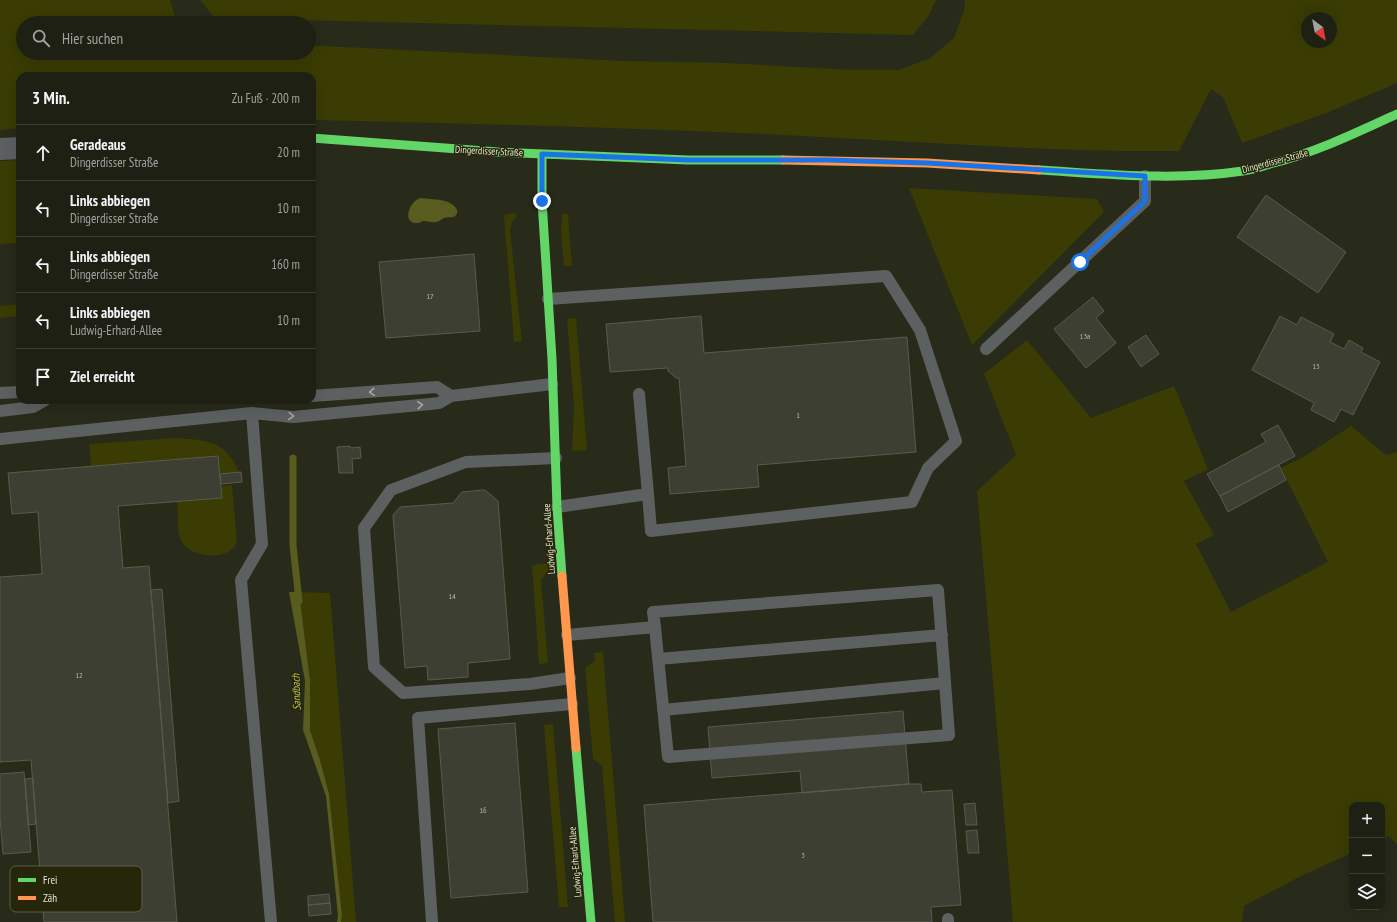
<!DOCTYPE html>
<html lang="de">
<meta charset="utf-8">
<style>
:root{--surface:#1e2014;--page:#2b2d22;--text:#f1f3f6;--muted:#a1a3a0;--line:#3c3e34}
body{margin:0;font-family:"PT Sans Narrow",sans-serif;background:var(--page);color:var(--text)}
.controls{position:absolute;right:12px;bottom:12px;display:grid;overflow:hidden;border-radius:8px;box-shadow:0 4px 16px #0002}
.controls button{width:36px;height:36px;display:grid;place-items:center;padding:0;border:0;border-bottom:1px solid var(--line);background:var(--surface);color:var(--text);font:20px sans-serif}
.compass{position:absolute;left:1301px;top:12px;width:36px;height:36px;border-radius:50%;background:var(--surface);box-shadow:0 4px 16px #0002;rotate:148deg}
.stop{position:absolute;width:12px;height:12px;margin:-9px;border:3px solid #1a73e8;border-radius:50%;background:#fff}
.stop.end{background:#1a73e8;border-color:#fff;box-shadow:0 1px 4px #0008}
.list{margin:0;padding:0;list-style:none}
h2{display:flex;justify-content:space-between;align-items:center;height:52px;margin:0;padding:0 16px;font-size:17px}
h2 small{font-size:13px;font-weight:400;color:var(--muted)}
.list li{display:grid;grid-template-columns:26px 1fr auto;gap:12px;align-items:center;box-sizing:border-box;height:56px;padding:0 16px;border-top:1px solid var(--line)}
.list b{display:block;font-size:15px;white-space:nowrap}
.list p{margin:0;font-size:13px;white-space:nowrap;color:var(--muted)}
.list em{font-size:13px;font-style:normal;color:var(--muted)}
.icon{flex:none;width:22px;height:22px;fill:none;stroke:currentColor;stroke-width:2;stroke-linecap:round;stroke-linejoin:round}
.map{position:relative;flex:none;width:1397px;height:922px;overflow:hidden}
.search{position:absolute;background:var(--surface);box-shadow:0 4px 16px #0002;left:16px;top:16px;width:300px;height:44px;display:flex;align-items:center;gap:10px;box-sizing:border-box;padding:0 14px;border-radius:22px;color:var(--muted);font-size:15px}
.panel{position:absolute;background:var(--surface);box-shadow:0 4px 16px #0002;left:16px;top:72px;width:300px;height:332px;border-radius:12px}
.map>svg:first-child{display:block}
.green{fill:#3a3c04;fill-rule:evenodd}
.water{fill:#595c1f}
.lines{fill:none;stroke-linecap:round;stroke-linejoin:round}
.stream{stroke:#595c1f;stroke-width:7}
.building{fill:#3d3f32;stroke:#5a5b4e}
.lane{stroke:#5c6060;stroke-width:12}
.street{stroke:#5c6060;stroke-width:22}
.fast{stroke:#63d668;stroke-width:9}
.slow{stroke:#ff974d;stroke-width:9}
.oneway{stroke:#a6a9a0}
.route{stroke:#1a73e8;stroke-width:5}
.labels{text-anchor:middle;dominant-baseline:central;stroke-width:3;stroke-linejoin:round;paint-order:stroke}
.number-label{font-size:8px;fill:#babcac}
.street-label{font-size:10px;fill:#e3e5d4;stroke:#25260a}
.water-label{font-size:11px;font-style:italic;fill:#c2c853;stroke:#25260a}
.key{fill:#25260a;stroke:#5e5f47;stroke-width:1}
.key-label{font-size:11px;fill:#e3e5d4}
</style>
<div class="map">
<svg width="1397" height="922" viewBox="0 0 1397 922">
<rect width="100%" height="100%" fill="#282a1a"/>
<path class="green" d="M0,0H170L177,23H23V53H309V46H324L624,61L727,63L853,70H899L930,58L954,38L965,7V0H1397V83L1324,114L1242,143L1223,97L1211,89L1179,151C1033,152 886,139 739,133C597,127 454,123 312,120V76H20V128L0,130ZM1307,18H1331V42H1307Z
M200,0H936L929,15L913,35L215,18Z
M20,160V243L0,244V161Z
M909,188L1097,199L1104,212L972,345Z
M515,213L516,217L512,222L510,231L522,341L514,342L504,215Z
M568,214L572,266H564L561,231L562,214Z
M20,304V316L0,318V306Z
M576,318L587,450L572,451L574,406L567,319Z
M1027,340L1091,418L1174,386L1208,469L1184,481L1214,535L1196,544L1231,612L1328,562L1281,468L1305,456L1351,426L1386,455L1397,452V844L1389,836L1382,839V805H1352V853L1303,875L1244,906L1242,922H1013L977,491L1016,455L984,374Z
M173,438C204,440 226,439 239,473L220,474L218,456L91,466L89,444Z
M232,485L237,542C230,562 187,559 180,538C177,530 178,511 177,501L222,497L221,486Z
M550,563V568L541,580L548,663L539,664L532,565Z
M299,592L330,593L356,922H341L342,915L329,794L320,760L310,730V680Z
M603,652L625,922H615L602,766L593,759L585,668L595,661L594,653Z
M553,724L568,907H559L544,725Z"/>
<path class="water" d="M420,198C428,199 437,199 445,201C450,202 461,209 456,215C453,219 448,216 444,218C442,219 441,220 439,221C433,224 430,221 424,221C422,221 420,223 418,223C401,224 409,202 420,198Z
M289,592H299L310,680V730L320,760L329,794L342,915L341,922H337L338,916L326,796L303,730L305,681Z"/>
<g class="lines">
<path class="stream" d="M293,458V545L299,601"/>
</g>
<path class="building" d="M1266,195L1346,252L1318,293L1237,237Z
M474,254L480,331L386,338L379,262Z
M1093,297L1104,311L1096,318L1116,343L1086,368L1054,329Z
M701,316L704,353L907,337L916,452L757,465L759,487L670,494L668,468L686,466L679,378H676L668,371V368L610,372L606,324Z
M1280,316L1297,325L1301,317L1334,334L1330,342L1344,349L1349,340L1363,348L1361,352L1380,362L1353,415L1341,409L1334,422L1311,410L1314,403L1252,370Z
M1146,335L1159,354L1141,367L1128,347Z
M1278,425L1295,456L1220,496L1207,474L1266,442L1261,434Z
M350,446L351,448L360,447L361,458L352,459L353,473H339L337,447Z
M218,456L222,498L118,506L123,568L149,566L177,922H44L31,760L0,762V577L42,574L38,512L12,514L8,473Z
M1279,465L1286,480L1228,512L1220,496Z
M241,472L242,482L221,484L220,474Z
M483,490H485L498,501L510,659L468,663V677L428,680L427,666L405,668L393,515L400,507L453,503L462,492Z
M162,589L179,801L168,803L151,590Z
M903,711L909,784L802,793L800,771L712,778L708,727Z
M515,723L528,892L451,898L438,729Z
M24,772L31,852L3,854L0,818V774Z
M33,778L36,824L28,825L25,779Z
M909,784H921L922,792L952,790L961,905L931,907L932,922H653L644,805Z
M975,803L977,825H966L964,804Z
M977,830L979,853H968L966,831Z
M329,894L330,903L308,905V896Z
M330,903L331,914L309,916L308,905Z"/>
<g class="lines">
<path class="lane" d="M548,299L886,276L920,330L956,441L928,468L912,502L651,531L648,494L557,507
M986,349L1145,201V176
M0,393L20,392
M639,394L648,494
M312,396L437,387L451,396
M0,411L33,407L45,400
M252,413L262,544L241,580L271,922
M0,439L252,413L293,417L430,404L439,403L451,396L552,384
M556,458L466,462L391,490L364,528L374,667L403,693L530,684L570,678
M567,635L655,627L668,757L949,735L938,590L653,612L655,627
M658,659L942,635
M663,710L945,683
M948,919V922
M432,922L418,718L572,704"/>
<path class="street" d="M0,149L20,148"/>
<path class="fast" d="M312,138L498,152L688,160H783
M542,154V201L552,359L557,507L562,576
M1039,170C1107,174 1175,181 1243,171C1252,170 1261,167 1270,164C1314,153 1356,133 1397,114
M576,748L591,922"/>
<path class="slow" d="M783,160L927,163L1039,170
M562,576L576,748"/>
</g>
<defs><path id="oneway-chevron" d="M-2-3.5L2.5 0L-2 3.5" fill="none" stroke-width="1.6" stroke-linecap="round" stroke-linejoin="round"/></defs>
<g class="oneway">
<use href="#oneway-chevron" transform="translate(372 392) rotate(176)"/>
<use href="#oneway-chevron" transform="translate(420 405) rotate(-5)"/>
<use href="#oneway-chevron" transform="translate(291 416) rotate(2)"/>
</g>
<g class="lines">
<path class="route" d="M542,201V154L688,160H827L927,163L1145,176V201L1080,262"/>
</g>
<g class="labels">
<g class="number-label">
<text x="430" y="296">17</text>
<text x="1085" y="336">13a</text>
<text x="1316" y="366">13</text>
<text x="798" y="415">1</text>
<text x="452" y="596">14</text>
<text x="79" y="675">12</text>
<text x="483" y="810">16</text>
<text x="803" y="855">3</text>
</g>
<g class="street-label">
<text transform="translate(489 151) rotate(3)">Dingerdisser Straße</text>
<text transform="translate(1275 161) rotate(-15)">Dingerdisser Straße</text>
<text transform="translate(549 539) rotate(-94)">Ludwig-Erhard-Allee</text>
<text transform="translate(575 862) rotate(-95)">Ludwig-Erhard-Allee</text>
</g>
<g class="water-label">
<text transform="translate(296 692) rotate(-92)">Sandbach</text>
</g>
</g>
<rect x="10" y="866" width="132" height="46" rx="6" class="key"/>
<rect x="18" y="878" width="18" height="4" fill="#63d668"/>
<rect x="18" y="896" width="18" height="4" fill="#ff974d"/>
<g class="key-label">
<text x="43" y="884">Frei</text>
<text x="43" y="902">Zäh</text>
</g>
</svg>
<div class="controls">
<button>+</button>
<button>−</button>
<button><svg class="icon" aria-label="layers" viewBox="0 0 24 24"><path d="M12 4l9 5-9 5-9-5zM3 14l9 5 9-5"/></svg></button>
</div>
<svg class="compass" viewBox="-18 -18 36 36"><path d="M0-13l5 13h-10z" fill="#e53935"/><path d="M0 13l5-13h-10z" fill="#a1a3a0"/></svg>
<div class="stop" style="left:1080px;top:262px"></div>
<div class="stop end" style="left:542px;top:201px"></div>
<div class="search"><svg class="icon" aria-label="search" viewBox="0 0 24 24"><circle cx="10" cy="10" r="6"/><path d="M15 15l6 6"/></svg>Hier suchen</div>
<section class="panel">
<h2>3 Min.<small>Zu Fuß · 200 m</small></h2>
<ul class="list">
<li><svg class="icon" aria-label="ahead" viewBox="0 0 24 24"><path d="M12 20V5M6 11l6-6 6 6"/></svg><div><b>Geradeaus</b><p>Dingerdisser Straße</p></div><em>20 m</em></li>
<li><svg class="icon" aria-label="left" viewBox="0 0 24 24"><path d="M17 20v-9H6M10 6l-5 5 5 5"/></svg><div><b>Links abbiegen</b><p>Dingerdisser Straße</p></div><em>10 m</em></li>
<li><svg class="icon" aria-label="left" viewBox="0 0 24 24"><path d="M17 20v-9H6M10 6l-5 5 5 5"/></svg><div><b>Links abbiegen</b><p>Dingerdisser Straße</p></div><em>160 m</em></li>
<li><svg class="icon" aria-label="left" viewBox="0 0 24 24"><path d="M17 20v-9H6M10 6l-5 5 5 5"/></svg><div><b>Links abbiegen</b><p>Ludwig-Erhard-Allee</p></div><em>10 m</em></li>
<li><svg class="icon" aria-label="arrive" viewBox="0 0 24 24"><path d="M6 21V4h12l-3 4 3 4H6"/></svg><div><b>Ziel erreicht</b></div></li>
</ul>
</section>
</div>
